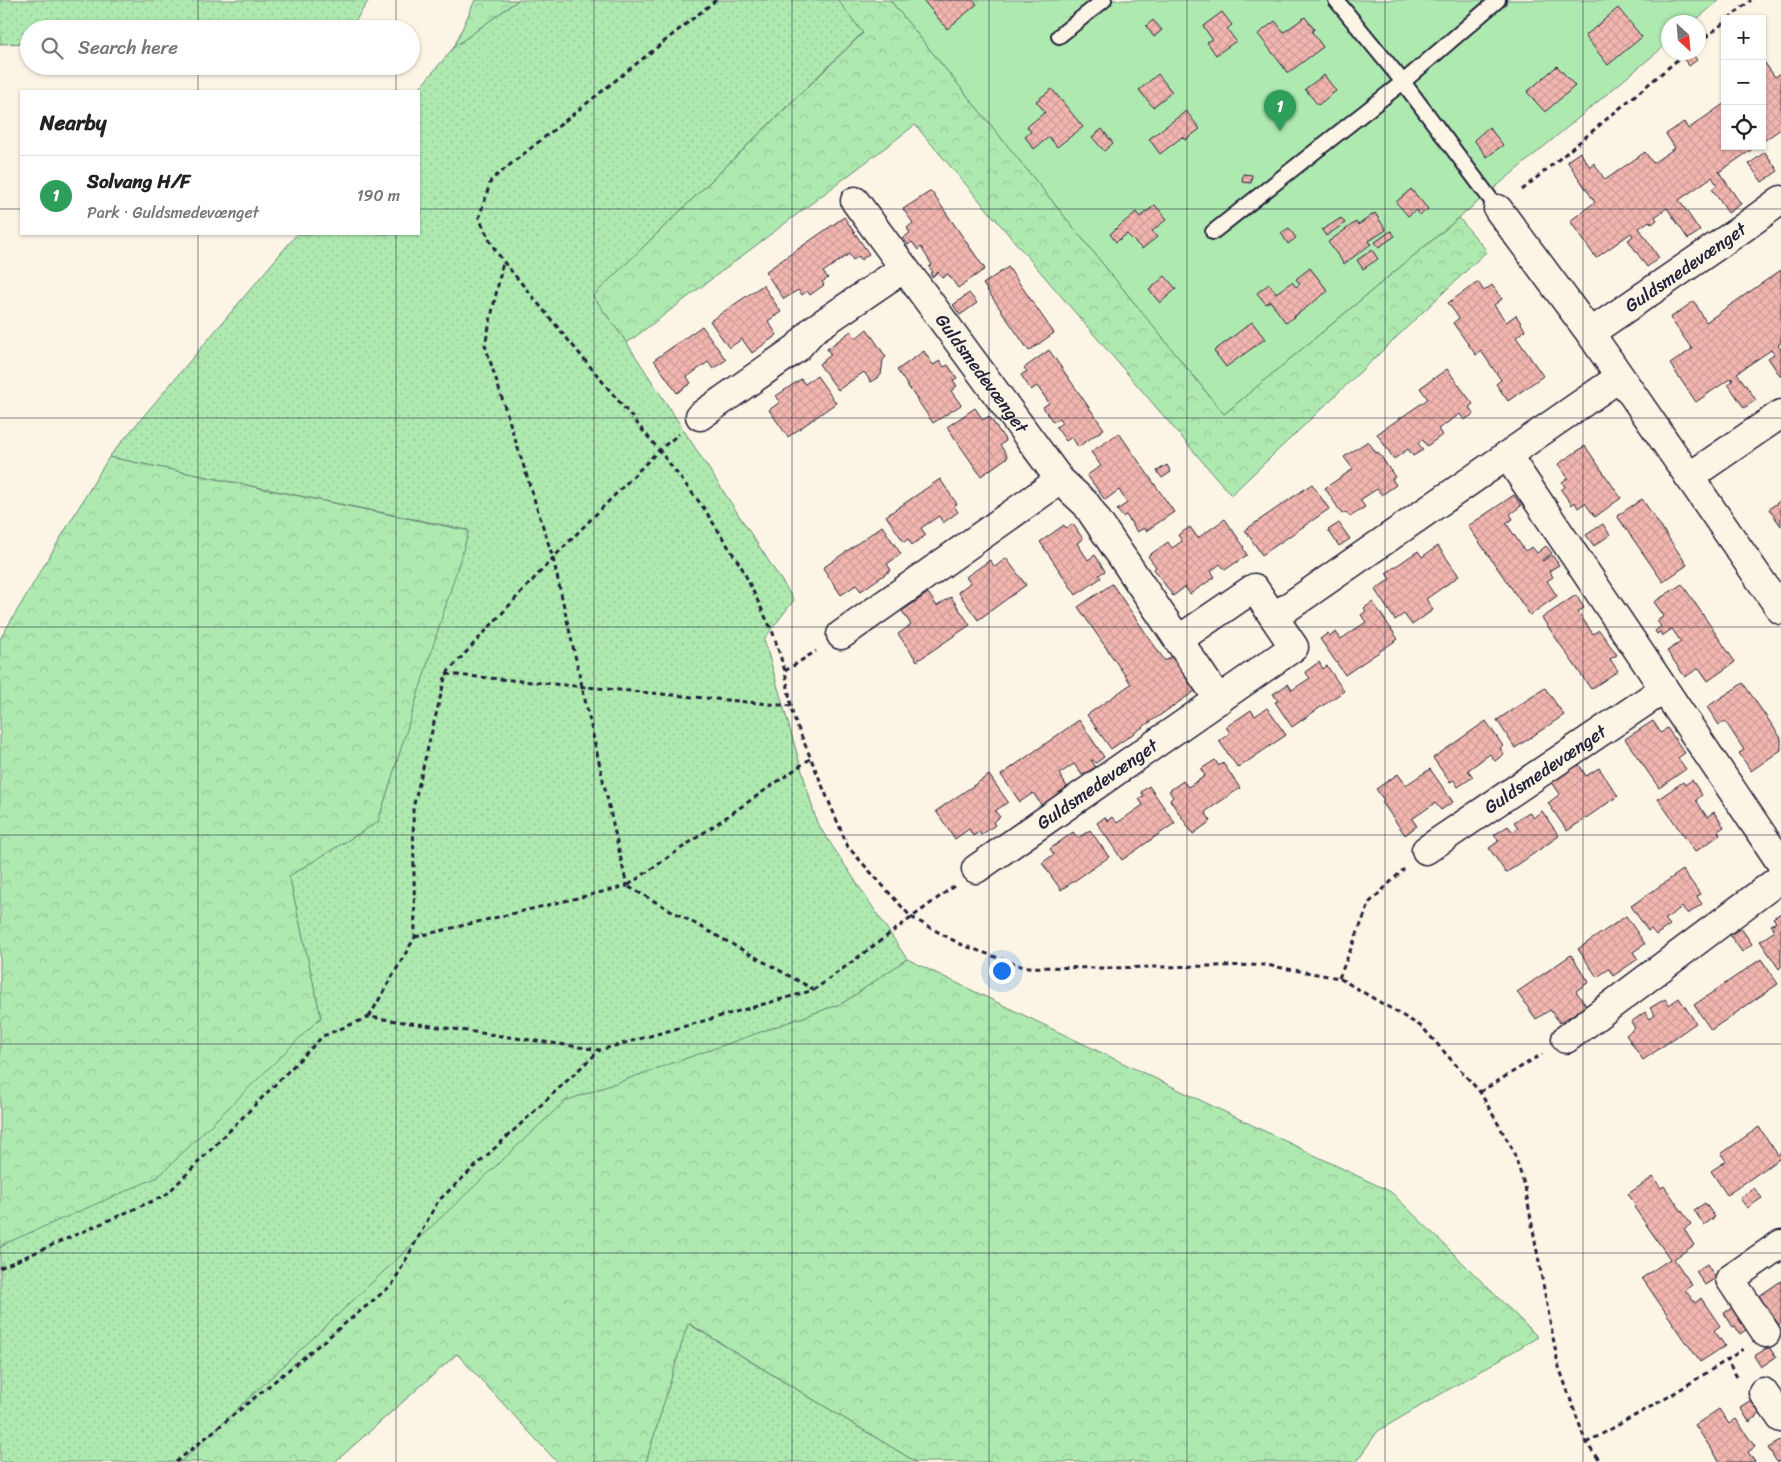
<!DOCTYPE html>
<meta charset="utf-8">
<style>
:root{--surface:#fff;--page:#f6f6f6;--text:#222;--muted:#767676;--line:#e0e0e0;--accent:#7c3aed}
body{margin:0;font-family:Sriracha,sans-serif;background:var(--page);color:var(--text)}
.controls{position:absolute;right:15px;top:15px;display:grid;overflow:hidden;border-radius:0px;box-shadow:0 1px 4px #0004}
.controls button{width:45px;height:45px;display:grid;place-items:center;padding:0;border:0;border-bottom:1px solid var(--line);background:var(--surface);color:var(--text);font:25px sans-serif}
.compass{position:absolute;left:1661px;top:15px;width:45px;height:45px;border-radius:50%;background:var(--surface);box-shadow:0 1px 4px #0004;rotate:154deg}
.you{position:absolute;left:1001px;top:970px;width:18px;height:18px;margin:-12px;border:4px solid #fff;border-radius:50%;background:#1a73e8;box-shadow:0 0 0 8px #1a73e833}
.badge{display:grid;place-items:center;width:32px;height:32px;border-radius:50%;background:var(--accent);color:#fff;font-size:16px;font-weight:700}
.pin{position:absolute;translate:-50% -41px;filter:drop-shadow(0 1px 2px #0008)}
.pin::after{content:'';position:absolute;top:26px;width:18px;height:15px;background:inherit;clip-path:polygon(0 0,100% 0,50% 100%)}
.list{margin:0;padding:0;list-style:none}
h2{display:flex;justify-content:space-between;align-items:center;height:65px;margin:0;padding:0 20px;font-size:21px}
h2 small{font-size:16px;font-weight:400;color:var(--muted)}
.list li{display:grid;grid-template-columns:32px 1fr auto;gap:15px;align-items:center;box-sizing:border-box;height:80px;padding:0 20px;border-top:1px solid var(--line)}
.list b{display:block;font-size:19px;white-space:nowrap}
.list p{margin:0;font-size:16px;white-space:nowrap;color:var(--muted)}
.list em{font-size:16px;font-style:normal;color:var(--muted)}
.icon{flex:none;width:28px;height:28px;fill:none;stroke:currentColor;stroke-width:2;stroke-linecap:round;stroke-linejoin:round}
.map{position:relative;flex:none;width:1781px;height:1462px;overflow:hidden}
.search{position:absolute;background:var(--surface);box-shadow:0 1px 4px #0004;left:20px;top:20px;width:400px;height:55px;display:flex;align-items:center;gap:12px;box-sizing:border-box;padding:0 18px;border-radius:28px;color:var(--muted);font-size:19px}
.panel{position:absolute;background:var(--surface);box-shadow:0 1px 4px #0004;left:20px;top:90px;width:400px;height:145px;border-radius:0px}
.map>svg:first-child{display:block}
.grass{fill:url(#grass-dots);stroke:#688676}
.forest{fill:url(#forest-crowns);stroke:#688676}
.green{fill:#aeeab0;stroke:#688676}
.building{fill:url(#building-cross-hatch);stroke:#22223b}
.lines{fill:none;stroke-linecap:round;stroke-linejoin:round}
.lane-casing{stroke:#22223b;stroke-width:18}
.street-casing{stroke:#22223b;stroke-width:31}
.path{stroke:#22223b;stroke-width:3;stroke-dasharray:5 4;stroke-linecap:butt}
.lane{stroke:#fcf5e5;stroke-width:14}
.street{stroke:#fcf5e5;stroke-width:28}
.grid{fill:none;stroke:#22223b;stroke-width:1;stroke-opacity:0.55}
.labels{text-anchor:middle;dominant-baseline:central;stroke-width:4.5;stroke-linejoin:round;paint-order:stroke}
.street-label{font-size:18px;fill:#22223b;stroke:#fcf5e5}
</style>
<div class="map">
<svg width="1781" height="1462" viewBox="0 0 1781 1462">
<defs>
<pattern id="grass-dots" width="8" height="8" patternUnits="userSpaceOnUse" patternTransform="scale(1.25)"><rect width="8" height="8" fill="#aeeab0"/><path d="M2 2h.1M6 6h.1" fill="none" stroke="#95c898" stroke-width="1.8" stroke-linecap="round"/></pattern>
<pattern id="forest-crowns" width="20" height="18" patternUnits="userSpaceOnUse" patternTransform="scale(1.25)"><rect width="20" height="18" fill="#aeeab0"/><path d="M2 6a3 3 0 1 1 6 0M12 15a3 3 0 1 1 6 0" fill="none" stroke="#95c898"/></pattern>
<pattern id="building-cross-hatch" width="8" height="8" patternUnits="userSpaceOnUse" patternTransform="scale(1.25)"><rect width="8" height="8" fill="#f2b6af"/><path d="M0 0l8 8M0 8l8-8" fill="none" stroke="#cf9c97"/></pattern>
</defs>
<rect width="100%" height="100%" fill="#fcf5e5"/>
<filter id="ink" filterUnits="userSpaceOnUse"><feTurbulence type="fractalNoise" baseFrequency=".02" numOctaves="2"/><feDisplacementMap in="SourceGraphic" scale="10" xChannelSelector="R" yChannelSelector="G"/><feConvolveMatrix kernelMatrix="1 2 1 2 8 2 1 2 1" color-interpolation-filters="sRGB"/></filter>
<g filter="url(#ink)">
<path class="grass" d="M0,0H369L350,29H29V43L0,44Z
M518,0H838L863,32L593,296L627,343L794,600L764,639L817,823L907,959L843,1003L565,1102L181,1462H0V1248L321,1018L289,876L378,822L468,530L109,457L297,234H419V91H417L454,47Z
M687,1323L916,1462H646Z"/>
<path class="forest" d="M475,0H518L454,47Z
M838,0H890L1224,414L1459,218L1487,251L1231,495L915,125L627,343L593,296L863,33Z
M109,457L469,531L378,822L289,876L321,1017L158,1177L4,1244L0,1248V639Z
M907,959L1391,1192L1538,1337L1378,1431L1356,1462H916L688,1323L646,1462H557L457,1354L335,1462H181L565,1101L843,1003Z"/>
<path class="green" d="M890,0H1720L1693,22H1668V43L1224,414Z"/>
<path class="building" d="M923,0H973L977,4L947,29Z
M1618,8L1642,37L1608,65L1585,36Z
M1222,12L1232,25L1227,29L1236,41L1216,55L1207,42L1212,39L1203,26Z
M1305,17L1314,29L1312,32L1323,47L1288,73L1258,34L1275,21L1284,32Z
M1153,20L1162,30L1154,37L1146,26Z
M1691,52L1697,60L1689,66L1683,58Z
M1762,59L1775,77L1781,73V129L1762,142Z
M1557,66L1575,86L1545,112L1527,92Z
M1158,74L1172,92L1153,107L1139,90Z
M1324,75L1336,91L1318,105L1305,89Z
M1052,89L1083,127L1057,147L1049,137L1034,149L1025,137L1031,132L1027,127L1045,112L1036,101Z
M1725,103V146H1757L1719,172L1741,204L1728,213L1712,189L1717,185L1712,177L1679,200L1700,231L1688,239L1667,208L1655,217L1657,220L1652,224L1649,221L1639,228L1659,258L1647,267L1628,240L1633,236L1631,233L1596,258L1570,221L1595,202L1567,161L1580,152L1590,167L1594,163L1605,180L1645,152L1653,163L1675,148L1666,134L1684,122L1688,129Z
M1186,111L1200,129L1185,140L1182,137L1160,154L1149,139Z
M1489,127L1503,145L1487,157L1474,140Z
M1102,129L1113,143L1104,151L1092,137Z
M1765,152L1778,171L1762,182L1749,164Z
M1243,174L1252,175L1251,183L1242,182Z
M1411,189L1428,209L1420,215L1416,210L1408,216L1396,202Z
M931,191L985,269L958,288L948,274L942,278L938,272L932,277L930,274L933,272L929,267L932,265L921,247L918,250L912,242L908,245L903,238L910,233L907,228L913,223L903,209Z
M1155,205L1167,219L1152,231L1157,237L1142,249L1127,234L1116,242L1110,234L1136,212L1140,217Z
M1375,213L1386,230L1369,241L1371,244L1344,264L1328,242L1356,222L1358,225Z
M844,217L869,254L861,260L859,256L853,260L849,254L823,272L828,278L822,282L824,285L810,295L807,291L802,295L798,290L784,299L765,272Z
M1341,218L1345,223L1326,236L1322,230Z
M1289,228L1296,238L1288,244L1281,233Z
M1391,231L1395,236L1379,247L1375,242Z
M1372,250L1378,259L1363,269L1357,260Z
M1008,267L1054,333L1029,351L983,284Z
M1310,268L1328,291L1286,323L1270,301L1266,304L1257,293L1269,284L1276,293L1292,282L1296,287L1300,284L1296,279Z
M1781,270V343L1778,345L1781,349V377L1768,358L1774,354L1771,350L1737,373L1756,400L1744,408L1728,384L1733,380L1731,378L1696,402L1670,364L1692,349L1670,318L1694,301L1706,322Z
M1165,276L1176,289L1160,303L1149,290Z
M1478,282L1484,291L1492,285L1502,299L1494,305L1506,322L1516,315L1525,330L1516,337L1543,376L1508,401L1496,384L1501,380L1481,351L1476,355L1453,323L1459,318L1448,303Z
M763,285L781,312L768,321L777,335L752,353L742,339L729,348L710,321Z
M969,293L977,303L960,315L953,305Z
M1252,322L1265,339L1226,367L1214,351Z
M702,326L726,360L713,369L708,362L687,377L691,383L677,393L654,360Z
M867,329L886,357L883,360L881,375L871,382L864,372L838,390L819,364L831,355L827,349L851,331L856,338Z
M1049,350L1104,429L1078,447L1072,437L1066,441L1056,427L1062,423L1059,418L1053,422L1043,407L1049,403L1037,386L1031,390L1021,375L1027,371L1024,368Z
M924,351L933,365L940,361L944,367L948,365L957,378L953,380L957,386L951,391L961,405L933,423L897,370Z
M1447,369L1473,404L1469,407L1474,414L1464,420L1460,414L1438,429L1442,435L1427,446L1423,440L1418,443L1423,450L1413,456L1408,449L1394,459L1377,434L1428,399L1420,388Z
M817,376L836,403L788,437L769,410L780,402L776,396L801,379L805,384Z
M975,408L983,420L989,416L1006,441L1000,445L1008,457L981,476L947,427Z
M1119,433L1174,512L1146,531L1144,528L1137,532L1126,515L1123,517L1117,510L1127,503L1119,490L1105,500L1087,475L1101,466L1091,452Z
M1368,441L1376,453L1378,452L1395,477L1392,479L1396,485L1382,495L1377,489L1360,500L1365,507L1350,517L1346,512L1342,514L1325,488L1353,469L1344,457Z
M1585,446L1621,498L1595,517L1585,503L1578,508L1575,502L1572,505L1561,490L1565,487L1562,482L1568,478L1558,464Z
M1167,465L1171,472L1162,478L1157,471Z
M940,479L957,504L954,506L958,512L943,523L939,516L921,528L926,535L912,545L908,539L904,542L886,516Z
M1312,484L1329,509L1262,555L1245,530Z
M1514,495L1521,506L1510,514L1513,519L1506,523L1525,551L1532,547L1537,553L1546,546L1552,553L1542,560L1543,561L1552,555L1559,565L1549,571L1553,577L1547,581L1557,596L1530,615L1468,526Z
M1642,499L1687,565L1663,582L1617,516Z
M1781,500V526L1769,509Z
M1225,519L1244,547L1243,548L1247,555L1225,570L1220,564L1211,571L1215,577L1190,594L1185,587L1173,596L1154,569L1156,567L1148,556L1168,542L1172,548L1175,546L1182,541L1178,535L1190,527L1198,538Z
M1339,523L1350,539L1339,546L1328,530Z
M1073,524L1083,539L1077,543L1088,560L1095,555L1105,571L1099,575L1101,578L1076,595L1040,542L1064,525L1066,528Z
M1603,524L1610,535L1594,546L1586,535Z
M882,526L901,554L887,564L891,570L861,591L856,585L841,595L823,568Z
M1438,546L1459,576L1426,599L1433,610L1412,625L1404,614L1395,620L1375,590L1390,579L1386,573L1418,551L1422,557Z
M1006,558L1026,585L978,620L958,592L970,583L966,577L990,560L995,567Z
M1112,584L1165,661L1172,656L1195,691L1111,749L1087,715L1131,684L1078,607Z
M1682,584L1735,662L1708,681L1699,668L1685,677L1667,651L1681,642L1672,629L1662,636L1660,632L1657,634L1655,631L1661,626L1657,621L1664,616L1654,602Z
M928,593L937,606L951,597L970,625L917,661L898,634L911,625L902,611Z
M1576,595L1584,608L1578,612L1593,634L1599,630L1617,655L1610,659L1618,671L1591,689L1542,618Z
M1373,602L1398,639L1345,675L1320,639L1328,633L1330,636L1336,632L1341,639L1366,622L1361,615L1366,611L1364,608Z
M1319,662L1323,669L1327,666L1344,691L1292,727L1275,702L1278,701L1273,694L1288,684L1292,690L1310,678L1305,672Z
M1743,683L1781,738V750L1751,771L1739,753L1744,750L1725,721L1719,725L1707,707Z
M1545,688L1564,715L1515,748L1497,720Z
M1267,708L1286,735L1238,768L1219,741L1230,733L1226,727L1251,710L1255,716Z
M1079,720L1104,757L1096,763L1093,760H1091L1096,767L1082,775L1074,764L1059,774L1068,788L1042,806L1033,793L1020,802L1001,775Z
M1486,721L1503,746L1500,748L1504,754L1495,761L1490,754L1468,770L1473,777L1458,787L1454,780L1450,782L1433,758Z
M1653,721L1661,733L1667,728L1685,753L1678,758L1686,769L1659,788L1625,739Z
M1215,760L1219,766L1223,763L1240,788L1205,812L1211,821L1193,834L1170,800L1173,797L1169,791L1183,781L1188,787L1205,776L1201,769Z
M1578,763L1586,776L1599,768L1618,796L1567,831L1548,803L1560,794L1551,781Z
M1430,769L1453,802L1441,810L1435,803L1412,819L1417,826L1405,835L1382,802L1384,800L1376,789L1398,774L1406,785Z
M989,775L1008,802L995,811L1000,817L993,822L995,825L981,835L979,832L973,836L969,829L955,839L936,811Z
M1692,780L1702,795L1696,800L1707,817L1714,812L1724,827L1718,831L1720,835L1695,852L1658,799L1683,782L1685,785Z
M1149,786L1175,823L1122,860L1097,823L1105,817L1107,821L1112,817L1117,823L1143,805L1139,799L1144,796L1141,792Z
M1542,811L1559,836L1506,873L1489,848L1499,841L1494,835L1508,826L1513,832L1518,828L1514,822L1529,812L1533,818Z
M1090,830L1109,857L1061,890L1042,863L1054,854L1050,849L1073,832L1078,838Z
M1683,870L1700,894L1697,897L1702,904L1688,914L1682,907L1665,919L1670,925L1656,935L1651,929L1648,931L1631,906Z
M1781,913V967L1779,969L1760,941L1775,931L1771,925L1776,922L1773,918Z
M1626,916L1645,944L1633,952L1638,959L1613,976L1609,969L1597,977L1578,949Z
M1741,928L1752,944L1742,952L1730,935Z
M1571,955L1589,982L1576,991L1586,1006L1560,1023L1550,1010L1536,1019L1517,992Z
M1761,959L1778,984L1711,1030L1694,1005Z
M1679,998L1696,1023L1643,1060L1626,1035L1635,1028L1631,1022L1645,1012L1650,1019L1655,1015L1650,1008L1665,999L1669,1005Z
M1759,1127L1778,1155L1781,1153V1162L1779,1159L1727,1195L1711,1171L1726,1161L1721,1154Z
M1653,1177L1661,1188L1664,1186L1691,1224L1684,1229L1694,1245L1674,1259L1692,1285L1685,1290L1695,1303L1701,1298L1720,1326L1714,1330L1725,1346L1700,1362L1642,1278L1670,1259L1634,1207L1636,1205L1628,1194Z
M1754,1188L1762,1198L1747,1208L1740,1198Z
M1705,1203L1715,1217L1704,1225L1694,1210Z
M1707,1264L1716,1278L1705,1285L1696,1271Z
M1781,1281V1324L1779,1325L1759,1296Z
M1735,1306L1749,1328L1740,1334L1735,1326L1733,1327L1724,1313Z
M1769,1347L1776,1357L1761,1367L1754,1356Z
M1751,1400L1760,1414L1749,1422L1740,1407Z
M1719,1409L1729,1424L1736,1419L1755,1447L1748,1452L1755,1462H1720L1695,1425Z
M1780,1441L1781,1443V1461L1777,1462L1768,1448Z"/>
<g class="lines">
<g class="lane-casing">
<path id="lane" d="M1336,0L1403,82L1498,209
M1059,36L1104,0
M1213,232L1403,82L1498,0"/>
</g>
<g class="street-casing">
<g id="street">
<path id="s1" d="M855,201L1060,480L1086,504L1219,700"/>
<path d="M1498,209L1590,333L1781,610"/>
<path id="s2" d="M1590,333L1743,228L1781,200"/>
<path d="M700,416L797,348L813,330L904,268"/>
<path d="M1507,455L1781,863"/>
<path d="M1689,477L1781,414"/>
<path d="M1274,617L1620,377"/>
<path d="M841,635L1060,480"/>
<path id="s3" d="M1426,850L1664,689"/>
<path id="s4" d="M976,869L1294,647L1254,588L1178,640"/>
<path d="M1566,1039L1781,878"/>
<path d="M1766,1333L1730,1279L1781,1244"/>
<path d="M1763,1392L1781,1418"/>
</g>
</g>
<path class="path" d="M716,0L491,180L479,218L492,245L503,261L659,450L703,507L742,568L773,633L785,671L793,716L848,847L911,917L960,944L1023,967L1104,968L1266,965L1339,978L1422,1027L1480,1092L1513,1150L1525,1187L1558,1364L1586,1443L1601,1462
M1728,19L1751,0
M1698,43L1725,22
M1522,190L1687,52
M785,671L816,651
M446,674L791,706
M810,759L627,886L813,989
M415,937L627,886L553,558L485,345L503,262
M1339,978L1370,902L1404,869
M369,1017L415,937L413,808L446,674L553,558L659,450L679,434
M1480,1092L1542,1054
M0,1268L166,1195L323,1036L369,1017L600,1050L814,990L954,886
M1737,1377L1727,1360L1743,1349
M1586,1443L1668,1397L1727,1360
M176,1462L392,1285L438,1201L600,1050"/>
<use href="#lane" class="lane"/>
<use href="#street" class="street"/>
</g>
</g>
<path class="grid" d="M198,0V29M396,0V29M594,0V1462M792,0V1462M989,0V1462M1187,0V1462M1385,0V1462M1583,0V1462M198,66V91M396,66V91M0,209H21M419,209H1781M198,234V1462M396,234V1462M0,418H1781M0,627H1781M0,835H1781M0,1044H1781M0,1253H1781"/>
<g class="labels">
<g class="street-label">
<text stroke="none"><textPath href="#s2" startOffset="116">Guldsmedevænget</textPath></text>
<text stroke="none"><textPath href="#s1" startOffset="214">Guldsmedevænget</textPath></text>
<text stroke="none"><textPath href="#s3" startOffset="144">Guldsmedevænget</textPath></text>
<text stroke="none"><textPath href="#s4" startOffset="148">Guldsmedevænget</textPath></text>
</g>
</g>
</svg>
<div class="controls">
<button>+</button>
<button>−</button>
<button><svg class="icon" aria-label="locate" viewBox="0 0 24 24"><circle cx="12" cy="12" r="6"/><path d="M12 2v4M12 18v4M2 12h4M18 12h4"/></svg></button>
</div>
<svg class="compass" viewBox="-18 -18 36 36"><path d="M0-13l5 13h-10z" fill="#e53935"/><path d="M0 13l5-13h-10z" fill="#767676"/></svg>
<div class="you"></div>
<div class="pin badge" style="left:1280px;top:131px;background:#2e9e5b">1</div>
<div class="search"><svg class="icon" aria-label="search" viewBox="0 0 24 24"><circle cx="10" cy="10" r="6"/><path d="M15 15l6 6"/></svg>Search here</div>
<section class="panel">
<h2>Nearby<small></small></h2>
<ul class="list">
<li><span class="badge" style="background:#2e9e5b">1</span><div><b>Solvang H/F</b><p>Park · Guldsmedevænget</p></div><em>190 m</em></li>
</ul>
</section>
</div>
